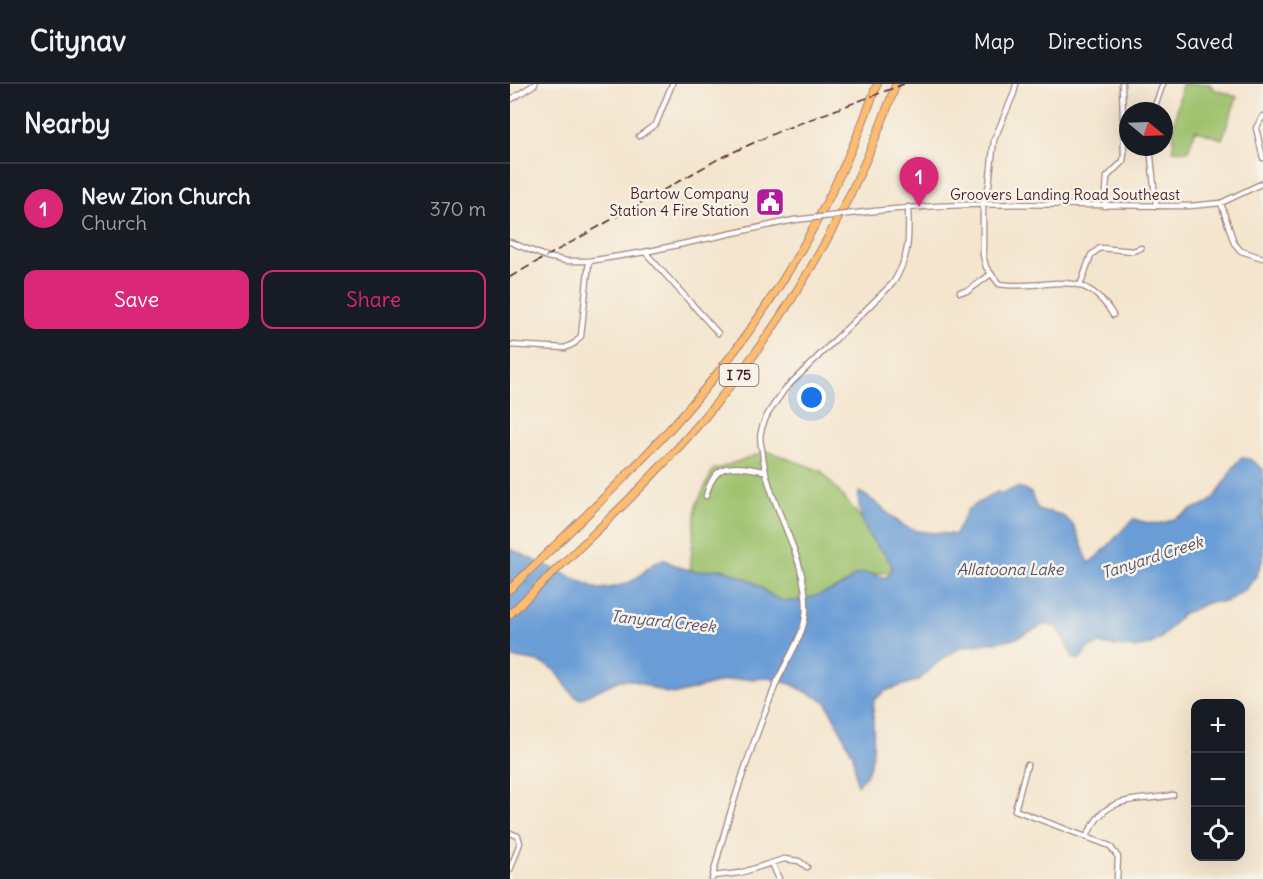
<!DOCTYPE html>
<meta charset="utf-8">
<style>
:root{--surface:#171b24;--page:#20242c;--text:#f1f3f6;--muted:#9ea1a6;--line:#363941;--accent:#db2777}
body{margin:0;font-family:Delius,sans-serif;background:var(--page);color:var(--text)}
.controls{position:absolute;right:18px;bottom:18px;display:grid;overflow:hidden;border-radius:12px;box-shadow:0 6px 24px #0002}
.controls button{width:54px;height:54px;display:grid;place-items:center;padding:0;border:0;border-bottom:2px solid var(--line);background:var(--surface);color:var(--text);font:30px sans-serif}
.compass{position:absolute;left:609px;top:18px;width:54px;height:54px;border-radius:50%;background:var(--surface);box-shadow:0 6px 24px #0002;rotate:109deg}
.you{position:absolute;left:302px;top:314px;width:21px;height:21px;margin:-15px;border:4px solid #fff;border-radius:50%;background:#1a73e8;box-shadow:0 0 0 9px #1a73e833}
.badge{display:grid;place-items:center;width:39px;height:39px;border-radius:50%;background:var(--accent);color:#fff;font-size:20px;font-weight:700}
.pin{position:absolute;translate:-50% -50px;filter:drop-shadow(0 2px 3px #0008)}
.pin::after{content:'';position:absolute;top:32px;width:21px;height:18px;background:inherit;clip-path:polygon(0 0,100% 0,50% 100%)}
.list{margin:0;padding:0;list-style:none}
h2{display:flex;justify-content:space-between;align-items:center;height:78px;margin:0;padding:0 24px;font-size:26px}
h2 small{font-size:20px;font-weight:400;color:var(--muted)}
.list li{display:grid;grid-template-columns:39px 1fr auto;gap:18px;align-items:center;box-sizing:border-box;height:90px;padding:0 24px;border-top:2px solid var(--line)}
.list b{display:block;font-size:22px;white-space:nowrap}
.list p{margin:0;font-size:20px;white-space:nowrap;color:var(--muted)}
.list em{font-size:20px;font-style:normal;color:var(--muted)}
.actions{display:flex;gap:12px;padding:18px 24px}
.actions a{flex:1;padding:14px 0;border:2px solid var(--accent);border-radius:12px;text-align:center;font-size:21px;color:var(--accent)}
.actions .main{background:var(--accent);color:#fff}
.icon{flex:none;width:33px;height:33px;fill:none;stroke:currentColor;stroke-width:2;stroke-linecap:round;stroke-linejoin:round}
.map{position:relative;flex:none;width:753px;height:795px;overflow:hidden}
header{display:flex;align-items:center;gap:36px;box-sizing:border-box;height:84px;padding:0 30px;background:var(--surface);border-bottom:2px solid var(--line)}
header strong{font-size:28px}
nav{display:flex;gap:33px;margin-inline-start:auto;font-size:21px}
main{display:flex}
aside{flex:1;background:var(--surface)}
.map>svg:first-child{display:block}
.green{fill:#9cc16c;stroke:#73704c;stroke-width:1.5}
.water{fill:#6b9dd6;stroke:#5a5e80;stroke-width:1.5}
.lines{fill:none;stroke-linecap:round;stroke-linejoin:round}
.minor-casing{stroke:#9f827c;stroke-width:7}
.highway-casing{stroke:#9f827c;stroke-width:9}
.minor{stroke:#fff;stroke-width:4.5}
.highway{stroke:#febc70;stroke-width:7}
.rail{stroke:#4a1f2b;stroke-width:1.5;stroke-dasharray:9 4.5;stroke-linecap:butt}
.minor-bridge-casing{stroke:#9f827c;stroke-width:7;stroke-linecap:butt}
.minor-bridge{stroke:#fff;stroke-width:4.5}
.labels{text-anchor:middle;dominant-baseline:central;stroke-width:5;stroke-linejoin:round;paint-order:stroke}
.shield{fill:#f7f3e8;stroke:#7e5f64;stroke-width:1.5}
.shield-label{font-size:14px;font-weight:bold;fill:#4a1f2b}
.poi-label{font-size:15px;fill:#4a1f2b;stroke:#f7f3e8;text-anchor:end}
.street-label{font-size:15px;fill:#4a1f2b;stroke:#f7f3e8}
.water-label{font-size:16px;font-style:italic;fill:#57516f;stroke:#f7f3e8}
</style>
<header>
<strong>Citynav</strong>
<nav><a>Map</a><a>Directions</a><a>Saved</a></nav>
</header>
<main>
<aside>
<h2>Nearby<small></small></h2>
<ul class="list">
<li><span class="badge">1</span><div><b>New Zion Church</b><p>Church</p></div><em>370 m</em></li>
</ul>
<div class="actions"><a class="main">Save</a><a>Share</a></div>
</aside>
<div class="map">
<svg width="753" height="795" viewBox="0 0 753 795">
<rect width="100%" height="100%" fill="#f7f3e8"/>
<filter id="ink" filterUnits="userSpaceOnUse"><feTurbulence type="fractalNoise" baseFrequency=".0167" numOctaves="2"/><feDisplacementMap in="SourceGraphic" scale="12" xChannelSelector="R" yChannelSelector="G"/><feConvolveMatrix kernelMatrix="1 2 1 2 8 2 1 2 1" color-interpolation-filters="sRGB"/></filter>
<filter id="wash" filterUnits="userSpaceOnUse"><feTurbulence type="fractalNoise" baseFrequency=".008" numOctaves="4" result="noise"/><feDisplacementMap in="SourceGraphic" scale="24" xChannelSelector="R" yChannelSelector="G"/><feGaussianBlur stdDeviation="1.35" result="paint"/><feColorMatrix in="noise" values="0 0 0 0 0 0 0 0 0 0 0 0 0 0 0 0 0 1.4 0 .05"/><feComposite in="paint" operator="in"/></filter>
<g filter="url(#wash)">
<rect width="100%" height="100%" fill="#f4e5ce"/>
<path class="green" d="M672,0H700L703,5L727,13L712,55L685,46L678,67L663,66L664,41Z
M257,367L311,387L351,434L362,454L382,473L386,488L350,491L306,516L277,523L180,488L186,422L203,386Z"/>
<path class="water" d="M731,374L740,375L753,385V475L745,494L734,507L716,518H700L672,530L650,555L639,561L625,564L590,560L578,564L570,575H564L548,544L536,540L504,555L451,563L427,579L409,596L375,607L364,616C360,645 372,680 347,701L343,671L316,618L281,600L258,594L218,596L167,610L156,609L122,596H109L70,615C57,609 55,596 45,587C33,576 16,576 0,573V465L88,505C100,504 115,502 125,495C136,488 140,479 153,475C163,481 175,486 187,487C199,488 206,482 218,487C227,491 236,494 243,498C257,507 266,519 283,517C295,516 325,506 335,500C339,497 342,493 346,491C355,486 367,493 377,493L382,484C379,472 370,466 363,457C353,445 347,423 349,408C367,416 378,432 394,442C410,451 427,447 445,451L458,425L487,408L493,410C505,402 509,402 521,409L525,420L530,427C569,428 566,452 579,479C597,467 607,449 624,435C649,444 659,439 681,426C686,423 693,422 698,419C713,408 718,387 731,374Z"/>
</g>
<g filter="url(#ink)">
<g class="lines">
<g class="minor-casing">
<path id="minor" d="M506,0L504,9L484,56L479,101L473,121V171L476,183L489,200C536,208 572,179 603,231
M0,16L25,0
M643,27L653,0
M753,32L746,44L753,74
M129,52L146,40L162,0
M640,63L646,122
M711,119L724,159L731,167L753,174
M595,122L597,93L613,77L614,71L612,0
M356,128C463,115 572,122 680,122L711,119L753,99
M0,158L37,173L57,177H79L135,168L284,136
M135,168L208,249
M570,202L581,171L590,164L623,167L631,164
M450,208L458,207L481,190
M0,261L55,264L65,259L71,252L79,177
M196,412C205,376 223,382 254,387
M517,681L505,726L600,762L608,773L607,795
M0,749L8,752L10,759L0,786
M577,752C597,708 623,719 663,711
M262,779L269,795
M203,792L230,789L274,775L289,777L297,783
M202,795C218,729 241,663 266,600C276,576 296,550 296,524C296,468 257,421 252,366C251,361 249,354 251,348C254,332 266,318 275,305L383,199C400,172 399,154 398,123"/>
</g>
<g class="highway-casing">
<path id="highway" d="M0,505C66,441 134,378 193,307C268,217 328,111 367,0
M0,530C64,468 131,408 189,340C275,240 342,125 386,0"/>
</g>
<use href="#minor" class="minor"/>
<use href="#highway" class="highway"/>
<path class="rail" d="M0,193L210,74L272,46L394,0"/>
<g class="minor-bridge-casing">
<path id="minor-bridge" d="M284,136L356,128"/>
</g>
<use href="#minor-bridge" class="minor-bridge"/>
</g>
</g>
<defs>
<g id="civic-square" transform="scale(1.5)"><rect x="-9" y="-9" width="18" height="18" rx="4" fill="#b5179e" stroke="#f7f3e8"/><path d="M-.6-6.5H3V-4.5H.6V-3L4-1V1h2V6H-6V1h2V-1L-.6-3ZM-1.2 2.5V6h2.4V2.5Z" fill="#fff"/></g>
</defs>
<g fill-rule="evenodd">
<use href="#civic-square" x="260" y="118"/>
</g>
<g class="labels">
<rect class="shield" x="209.5" y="280" width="39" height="22" rx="4.5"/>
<g class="shield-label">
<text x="229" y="291">I 75</text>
</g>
<g class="poi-label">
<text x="239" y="109">Bartow Company<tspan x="239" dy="17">Station 4 Fire Station</tspan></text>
</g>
<g class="street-label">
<text x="555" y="110">Groovers Landing Road Southeast</text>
</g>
<g class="water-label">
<text transform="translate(642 473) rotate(-18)">Tanyard Creek</text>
<text x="500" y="485">Allatoona Lake</text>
<text transform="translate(153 537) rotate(6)">Tanyard Creek</text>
</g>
</g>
</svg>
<div class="controls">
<button>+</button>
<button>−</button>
<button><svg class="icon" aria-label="locate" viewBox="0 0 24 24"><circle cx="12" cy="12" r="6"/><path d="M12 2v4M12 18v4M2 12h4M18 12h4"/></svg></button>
</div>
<svg class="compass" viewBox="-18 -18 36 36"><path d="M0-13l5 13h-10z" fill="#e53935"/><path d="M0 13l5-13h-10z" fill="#9ea1a6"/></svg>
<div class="you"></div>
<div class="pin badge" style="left:409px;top:123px">1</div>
</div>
</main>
